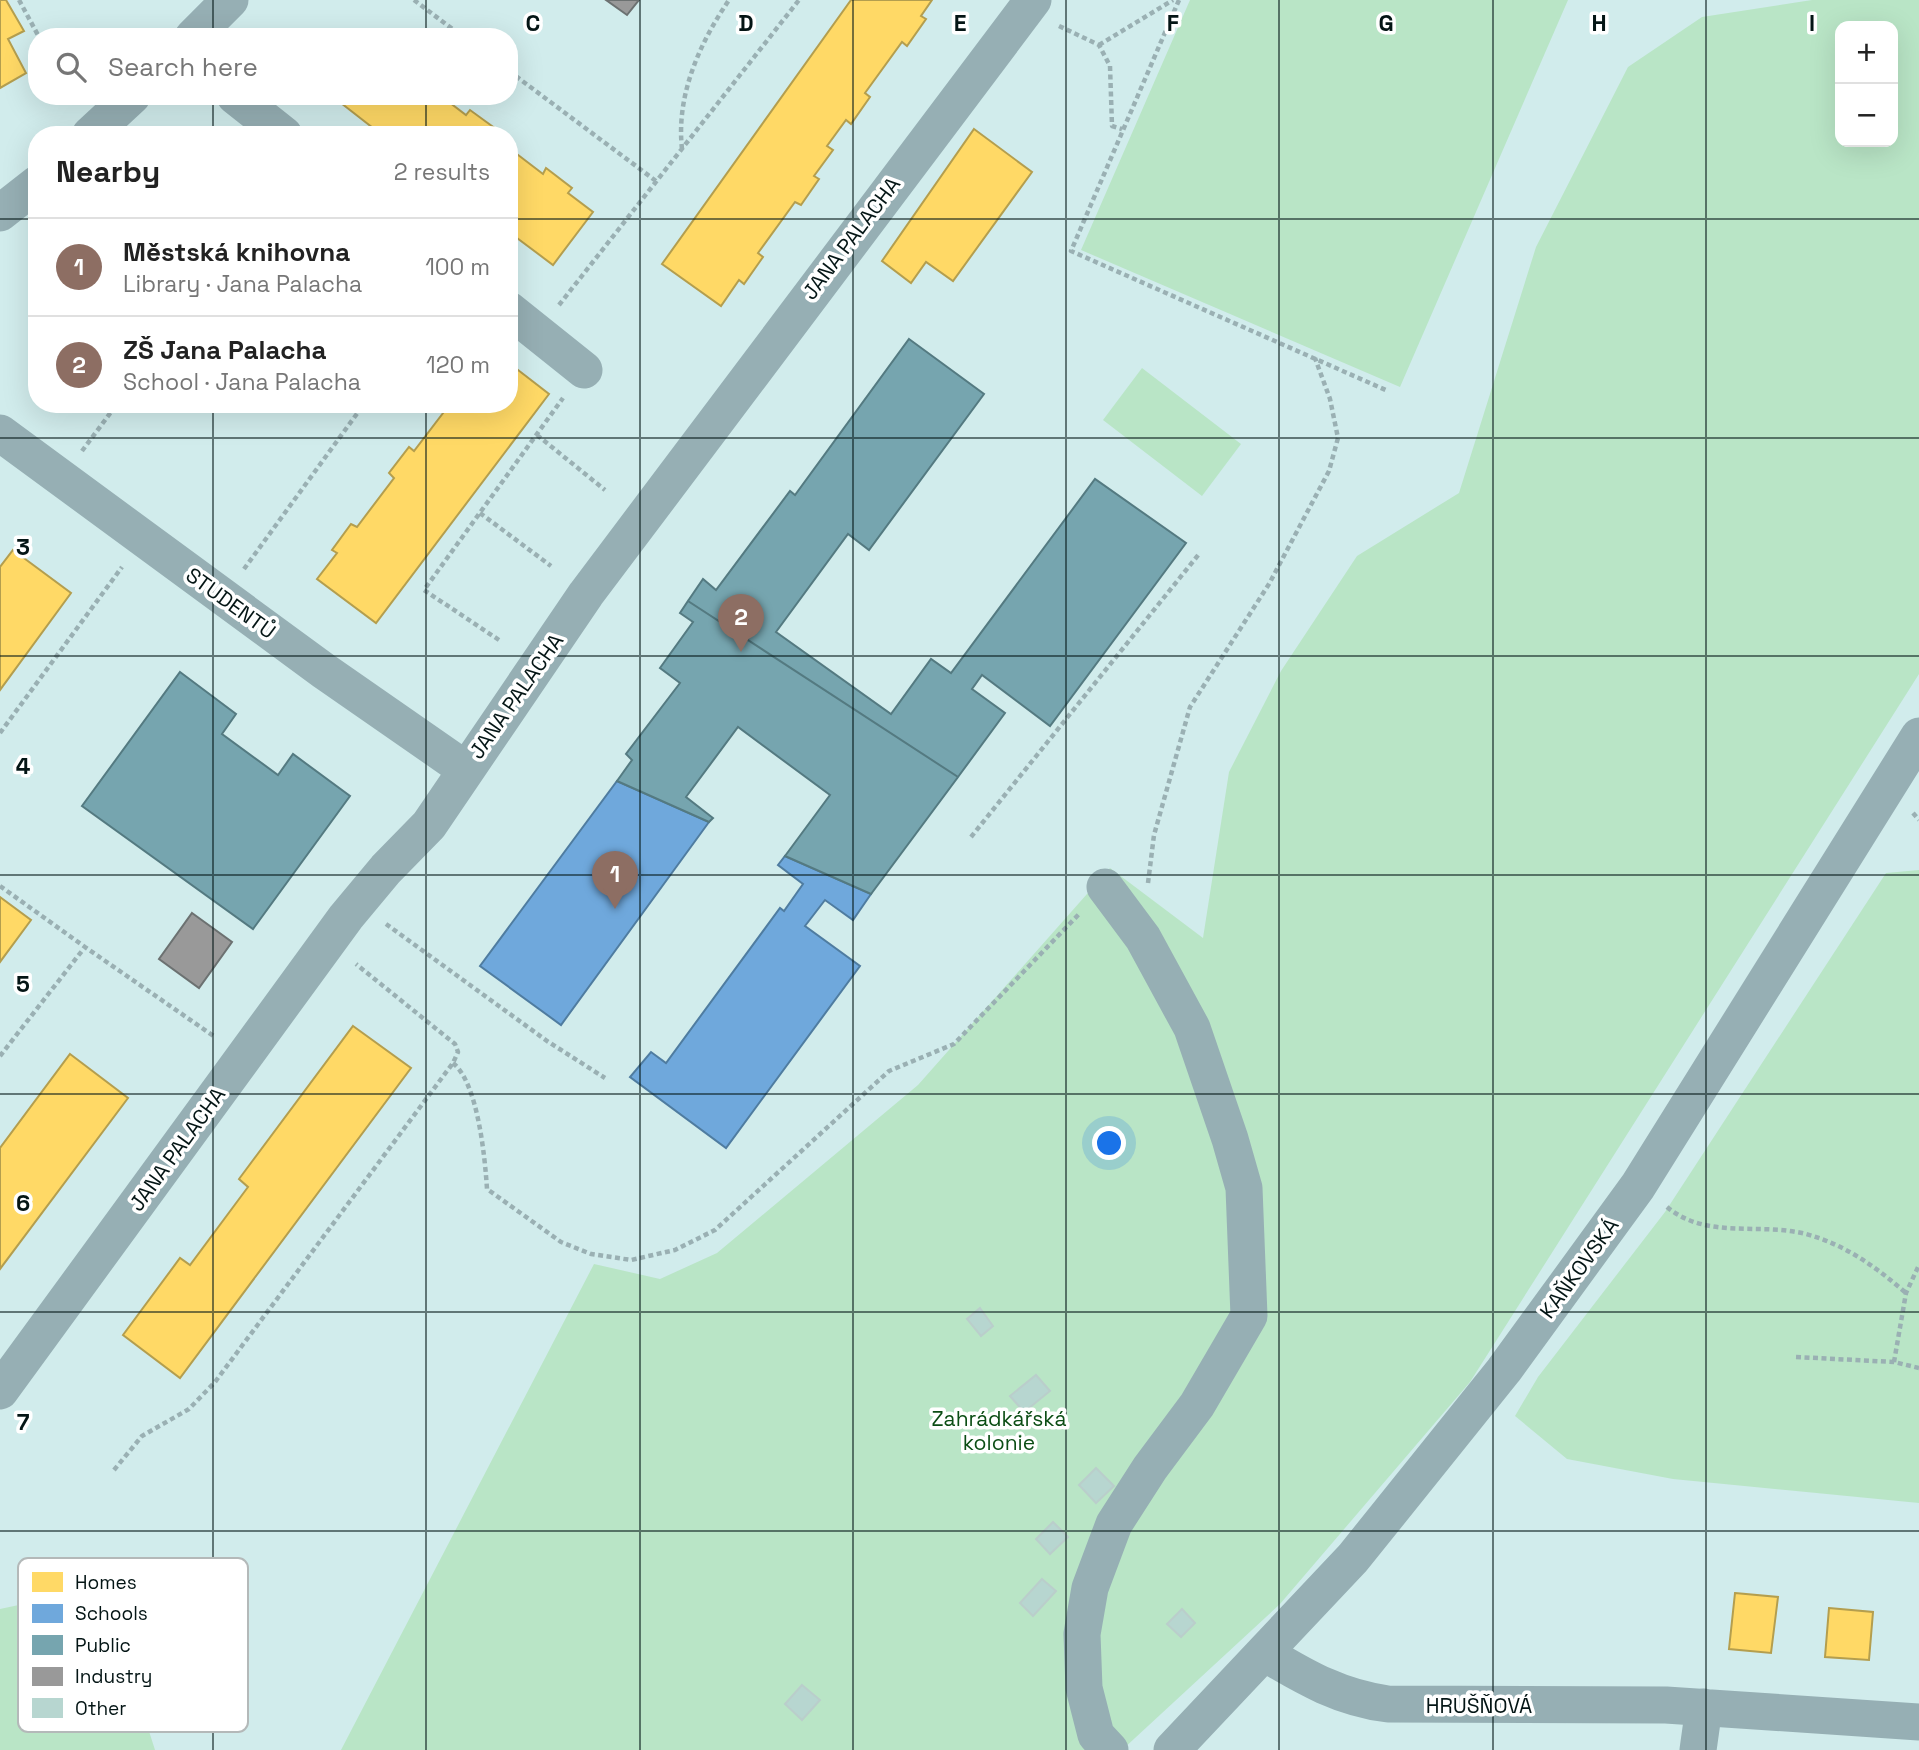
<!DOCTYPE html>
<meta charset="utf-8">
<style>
:root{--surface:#fff;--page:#f2f2f2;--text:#222;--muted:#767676;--line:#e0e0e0;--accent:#4c6060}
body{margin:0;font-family:"Space Grotesk",sans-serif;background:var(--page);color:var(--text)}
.controls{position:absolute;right:21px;top:21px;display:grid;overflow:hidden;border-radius:14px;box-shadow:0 7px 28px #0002}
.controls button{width:63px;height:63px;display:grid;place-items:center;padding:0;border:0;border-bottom:2px solid var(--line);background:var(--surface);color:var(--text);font:35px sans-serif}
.you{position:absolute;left:1110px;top:1144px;width:24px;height:24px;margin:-18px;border:5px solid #fff;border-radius:50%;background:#1a73e8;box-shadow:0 0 0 10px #1a73e833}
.badge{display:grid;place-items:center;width:46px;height:46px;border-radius:50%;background:var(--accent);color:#fff;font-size:23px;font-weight:700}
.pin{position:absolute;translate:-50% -58px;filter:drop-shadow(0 2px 4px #0008)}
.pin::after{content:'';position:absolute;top:37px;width:24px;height:21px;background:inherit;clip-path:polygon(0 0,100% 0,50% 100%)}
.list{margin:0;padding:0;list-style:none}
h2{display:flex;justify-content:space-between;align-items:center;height:91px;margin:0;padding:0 28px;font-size:30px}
h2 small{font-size:23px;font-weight:400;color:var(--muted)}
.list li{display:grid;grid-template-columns:46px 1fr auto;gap:21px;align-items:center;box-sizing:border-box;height:98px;padding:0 28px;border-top:2px solid var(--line)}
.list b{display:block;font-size:26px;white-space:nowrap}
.list p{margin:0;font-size:23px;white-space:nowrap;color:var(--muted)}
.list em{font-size:23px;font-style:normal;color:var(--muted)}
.icon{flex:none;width:38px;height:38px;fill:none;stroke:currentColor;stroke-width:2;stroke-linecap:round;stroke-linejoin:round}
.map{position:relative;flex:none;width:1919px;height:1750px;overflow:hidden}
.search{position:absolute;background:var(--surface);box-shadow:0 7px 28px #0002;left:28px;top:28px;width:490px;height:77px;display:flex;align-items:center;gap:18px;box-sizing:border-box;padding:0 24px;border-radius:28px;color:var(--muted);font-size:26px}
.panel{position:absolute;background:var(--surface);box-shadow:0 7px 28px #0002;left:28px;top:126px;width:490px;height:287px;border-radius:28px}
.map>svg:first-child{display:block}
.green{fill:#b9e5c6;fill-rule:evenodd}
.homes{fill:#ffd966;stroke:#b49e4e;stroke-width:2}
.schools{fill:#6fa8dc;stroke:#4f7ca0;stroke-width:2}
.public{fill:#76a5af;stroke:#547a81;stroke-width:2}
.industry{fill:#999;stroke:#6c7171;stroke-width:2}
.building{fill:#b7d6d0;stroke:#bacecb;stroke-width:2}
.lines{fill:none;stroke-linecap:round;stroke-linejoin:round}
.path{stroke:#9ab0b3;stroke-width:4.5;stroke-dasharray:5 3.5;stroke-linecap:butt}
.minor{stroke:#96afb4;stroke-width:37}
.grid{fill:none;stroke:#041515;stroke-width:2;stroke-opacity:0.55}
.labels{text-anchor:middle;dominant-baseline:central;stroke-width:7;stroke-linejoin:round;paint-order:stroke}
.street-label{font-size:21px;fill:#041515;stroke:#fff}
.park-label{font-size:21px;fill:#0b4d14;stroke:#fff}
.key{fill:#fff;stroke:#b4b9b9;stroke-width:2}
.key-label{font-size:19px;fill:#041515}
.grid-label{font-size:23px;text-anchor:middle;font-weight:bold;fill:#041515;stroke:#fff;stroke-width:7;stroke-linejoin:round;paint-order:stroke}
</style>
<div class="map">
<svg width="1919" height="1750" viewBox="0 0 1919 1750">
<rect width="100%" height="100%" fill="#d1ecec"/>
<path class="green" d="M1190,0H1568L1400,387L1081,250Z
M1812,0H1919V674L1470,1382L1280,1604L1122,1750H341L594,1264L660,1279L717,1253L918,1085L1110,868L1203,938L1229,772L1281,671L1357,556L1459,493L1536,247L1628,67L1702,17ZM1840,26H1893V142H1840Z
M1142,368L1241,444L1202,496L1103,420Z
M1919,870V1503L1673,1479L1567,1459L1515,1416L1538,1377L1665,1212L1886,873Z
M103,1587L155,1750H0V1609Z"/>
<path class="homes" d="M0,0H6L24,31L8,39L26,73L0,88Z
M851,0H932L921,16L926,19L907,46L902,42L865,93L870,97L851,124L846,120L827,146L833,150L814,176L819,179L801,205L795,202L758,253L763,257L744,284L739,280L721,306L662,264Z
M332,96H441L466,115L470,110L496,129L492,135H382Z
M974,129L1032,172L953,281L926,262L911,283L882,261Z
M509,148L543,174L546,168L572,188L568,193L593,212L553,265L509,232Z
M509,363L549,394L376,623L317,579L337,553L332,550L351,524L357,527L394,478L389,473L409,447L414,451L450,404H509Z
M13,550L71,593L0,690V567Z
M0,897L31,920L0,962Z
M353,1026L411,1068L180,1378L123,1335L180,1258L190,1265L248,1187L239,1179Z
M70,1054L128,1098L0,1269V1148Z
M1735,1593L1778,1597L1771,1653L1729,1649Z
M1829,1608L1873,1612L1869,1660L1825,1657Z"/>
<path class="schools" d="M617,781L709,822L561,1025L480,966Z
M785,856L871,894L853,920L825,900L805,926L860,966L726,1148L630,1077L651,1052L666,1063L780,908L784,911L803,884L778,865Z"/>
<path class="public" d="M909,339L984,394L869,550L848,534L776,632L891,714L931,659L951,673L1095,479L1186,543L1050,726L982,675L972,689L1005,713L958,777L688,601L703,579L716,590L790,491L795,495Z
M688,601L958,777L871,894L785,856L830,795L738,727L686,797L713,818L709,822L617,781L632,760L626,754L680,683L660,668L693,622L680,613Z
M180,672L236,714L222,734L278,775L293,754L350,796L253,929L82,806Z"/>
<path class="industry" d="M606,0H639L627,15Z
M192,913L232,942L199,988L159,959Z"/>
<path class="building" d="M980,1308L993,1326L981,1336L967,1319Z
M1036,1375L1050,1391L1024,1412L1010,1396Z
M1096,1468L1114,1486L1096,1503L1079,1485Z
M1053,1522L1068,1537L1050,1554L1036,1539Z
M1042,1579L1056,1591L1033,1616L1020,1603Z
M1182,1609L1195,1623L1181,1637L1167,1624Z
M802,1685L820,1700L802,1720L785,1704Z"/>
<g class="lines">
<path class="path" d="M19,0L39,37
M414,0L463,37
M1179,0L1071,251L1388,391
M1059,26L1099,45L1110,66L1112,126L1122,129
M1099,45L1173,0
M509,71L656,181
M682,149C676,96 699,44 729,0
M559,305L799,0
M537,435L605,490
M82,451L117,404
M480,513L551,566
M244,569L364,404
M499,640L424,590L563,398
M0,733L122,567
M1913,813L1919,820
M971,837L1199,554
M1148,883L1154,835L1190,707L1269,584L1329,471L1338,438L1330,399L1315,358
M0,886L85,947
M386,924L547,1041L605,1078
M0,1056L85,947L215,1037
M453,1063C478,1083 485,1158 487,1189L561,1242L591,1254L631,1260L675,1250L715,1230L889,1071L954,1044L1080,913
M1667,1207C1707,1240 1759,1222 1806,1234C1846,1245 1876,1267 1906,1293
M1796,1357L1894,1362L1919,1368
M1894,1362L1906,1293L1919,1265
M114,1470L142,1436L189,1409L215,1382L453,1063L458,1052L455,1044L356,964"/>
<path class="minor" d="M193,37L230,0
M235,96L284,135
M90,135L132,96
M0,213L37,184
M509,310L584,370
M0,433L324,671L465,769
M1105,887L1143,938L1192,1028L1230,1139L1244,1188L1249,1316L1197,1405L1150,1468L1114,1524L1090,1588L1082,1634L1084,1688L1096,1735L1110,1750
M0,1391L346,917L386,869L429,825L586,594L1033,0
M1266,1654C1306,1678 1341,1698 1388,1704L1666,1705L1919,1722
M1172,1750L1353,1558L1504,1370L1638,1186L1919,736
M1698,1750L1704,1707"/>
</g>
<path class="grid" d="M213,0V37M426,0V37M640,0V1750M853,0V1750M1066,0V1750M1279,0V1750M1493,0V1750M1706,0V1750M213,96V135M426,96V135M0,219H37M509,219H1919M213,404V1750M426,404V1750M0,438H1919M0,656H1919M0,875H1919M0,1094H1919M0,1312H1919M0,1531H1919"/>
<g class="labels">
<g class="street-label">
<text transform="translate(851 238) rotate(-53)">JANA PALACHA</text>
<text transform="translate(231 603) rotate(36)">STUDENTŮ</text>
<text transform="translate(516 696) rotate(-55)">JANA PALACHA</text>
<text transform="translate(177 1149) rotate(-54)">JANA PALACHA</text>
<text transform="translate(1579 1268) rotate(-54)">KAŇKOVSKÁ</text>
<text x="1479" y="1705">HRUŠŇOVÁ</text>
</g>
<g class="park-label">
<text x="999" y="1418">Zahrádkářská<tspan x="999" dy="24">kolonie</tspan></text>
</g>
</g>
<rect x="18" y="1558" width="230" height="174" rx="10" class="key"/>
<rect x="32" y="1572" width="31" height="20" fill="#ffd966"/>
<rect x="32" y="1604" width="31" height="19" fill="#6fa8dc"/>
<rect x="32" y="1635" width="31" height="20" fill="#76a5af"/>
<rect x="32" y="1667" width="31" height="19" fill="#999"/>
<rect x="32" y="1698" width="31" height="20" fill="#b7d6d0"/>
<g class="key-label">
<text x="75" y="1589">Homes</text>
<text x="75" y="1620">Schools</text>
<text x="75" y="1652">Public</text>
<text x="75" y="1683">Industry</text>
<text x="75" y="1715">Other</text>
</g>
<g class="grid-label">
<text x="533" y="31">C</text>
<text x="746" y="31">D</text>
<text x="960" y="31">E</text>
<text x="1173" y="31">F</text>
<text x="1386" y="31">G</text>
<text x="1599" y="31">H</text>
<text x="1812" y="31">I</text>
<text x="23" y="555">3</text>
<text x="23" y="774">4</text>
<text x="23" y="992">5</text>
<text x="23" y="1211">6</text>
<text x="23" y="1430">7</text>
</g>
</svg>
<div class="controls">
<button>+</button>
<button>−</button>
</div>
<div class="you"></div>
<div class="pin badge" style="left:615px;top:909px;background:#8d6e63">1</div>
<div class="pin badge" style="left:741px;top:652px;background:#8d6e63">2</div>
<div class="search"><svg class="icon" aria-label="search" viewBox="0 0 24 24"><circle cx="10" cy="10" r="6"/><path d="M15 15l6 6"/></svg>Search here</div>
<section class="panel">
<h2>Nearby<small>2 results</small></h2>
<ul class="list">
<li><span class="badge" style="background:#8d6e63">1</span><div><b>Městská knihovna</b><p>Library · Jana Palacha</p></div><em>100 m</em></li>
<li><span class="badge" style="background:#8d6e63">2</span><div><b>ZŠ Jana Palacha</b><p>School · Jana Palacha</p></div><em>120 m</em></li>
</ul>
</section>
</div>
